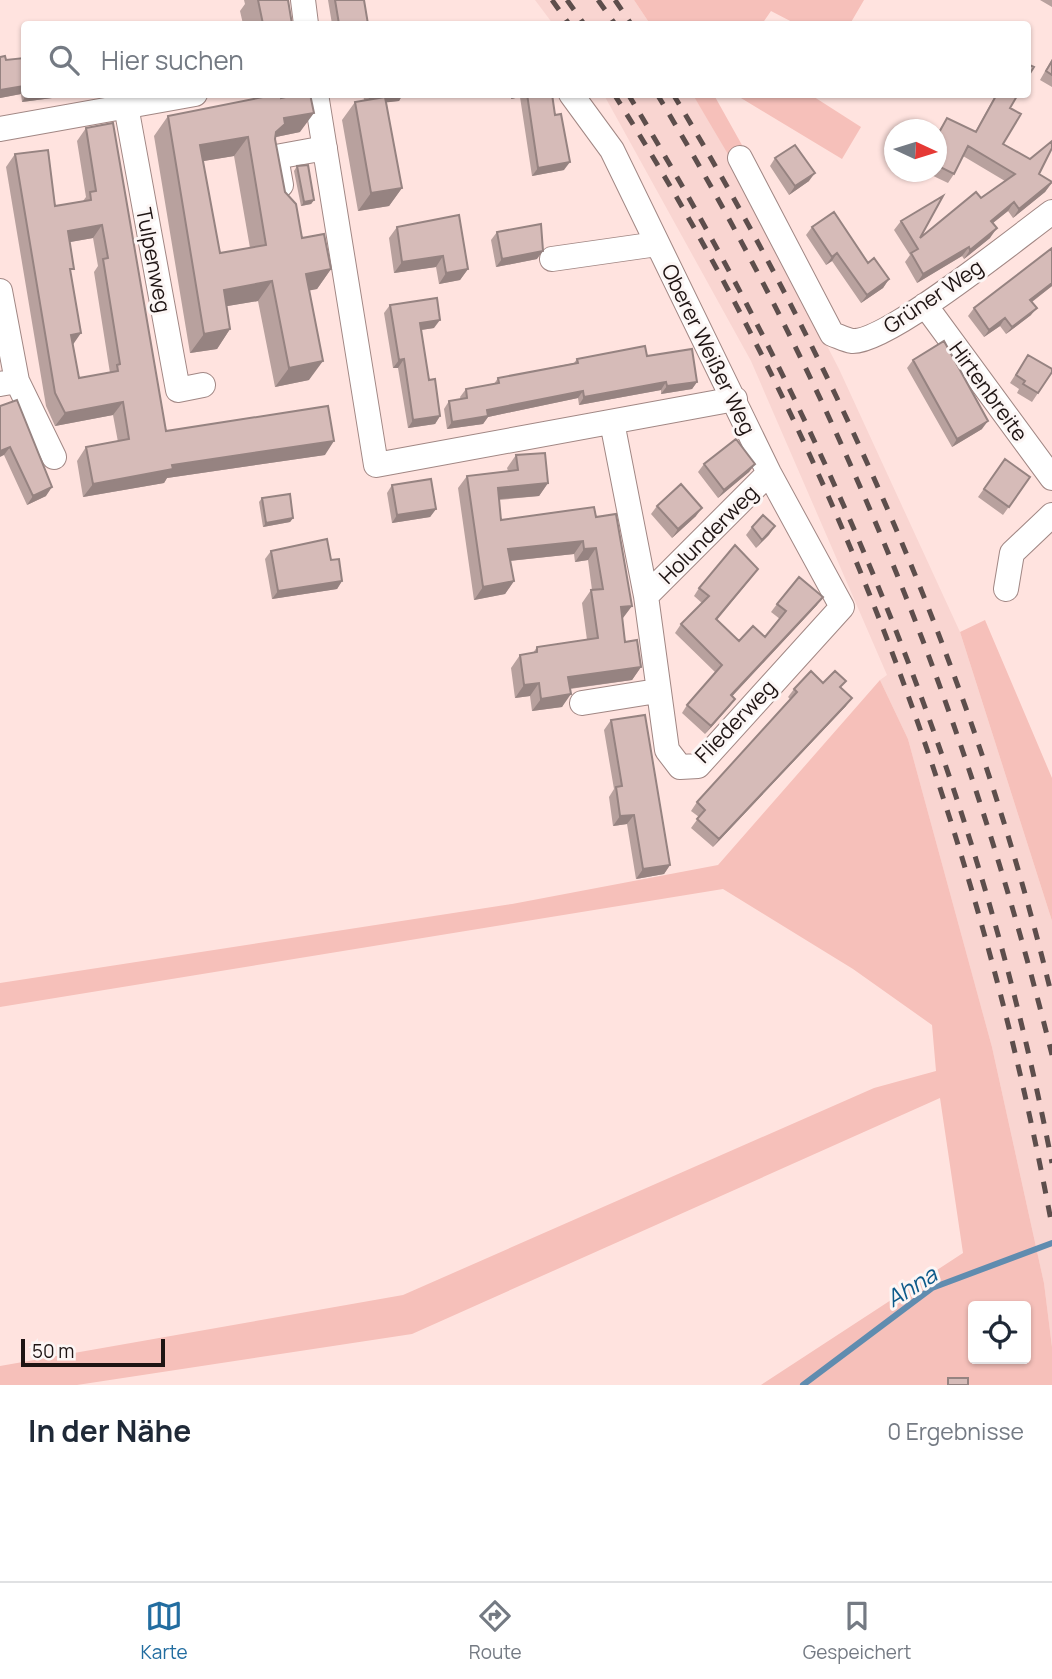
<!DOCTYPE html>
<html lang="de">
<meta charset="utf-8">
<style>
:root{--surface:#fff;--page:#f6f6f7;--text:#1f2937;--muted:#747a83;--line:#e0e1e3;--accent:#226da0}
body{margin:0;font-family:Manrope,sans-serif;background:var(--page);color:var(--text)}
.controls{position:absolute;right:21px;bottom:21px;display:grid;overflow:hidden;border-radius:7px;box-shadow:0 2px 5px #0004}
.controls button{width:63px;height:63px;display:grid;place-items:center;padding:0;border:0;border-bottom:2px solid var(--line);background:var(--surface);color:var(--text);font:35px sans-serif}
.compass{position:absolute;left:884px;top:119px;width:63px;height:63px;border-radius:50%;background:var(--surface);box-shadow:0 2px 5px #0004;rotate:94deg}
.scale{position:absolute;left:21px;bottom:18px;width:144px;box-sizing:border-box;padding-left:7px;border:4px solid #1e1413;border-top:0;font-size:19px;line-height:24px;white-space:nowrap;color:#1e1413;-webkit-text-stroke:5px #fcf6f5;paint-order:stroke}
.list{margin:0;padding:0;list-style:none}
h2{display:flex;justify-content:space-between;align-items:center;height:91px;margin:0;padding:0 28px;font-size:30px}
h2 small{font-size:23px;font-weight:400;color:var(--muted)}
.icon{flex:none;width:38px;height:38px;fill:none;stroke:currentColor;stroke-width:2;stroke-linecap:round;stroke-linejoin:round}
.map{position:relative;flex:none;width:1052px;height:1385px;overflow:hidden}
.search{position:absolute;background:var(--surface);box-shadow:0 2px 5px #0004;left:21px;right:21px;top:21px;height:77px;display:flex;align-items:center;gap:18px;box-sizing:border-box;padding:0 24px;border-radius:7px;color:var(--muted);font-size:26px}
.sheet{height:196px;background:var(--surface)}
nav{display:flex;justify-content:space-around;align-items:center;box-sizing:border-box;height:98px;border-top:2px solid var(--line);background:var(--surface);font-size:19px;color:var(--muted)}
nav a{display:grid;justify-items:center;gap:4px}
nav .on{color:var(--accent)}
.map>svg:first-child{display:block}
.built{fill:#f9d5d1}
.green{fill:#f6c0ba;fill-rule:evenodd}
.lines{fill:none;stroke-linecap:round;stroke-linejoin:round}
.stream{stroke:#608caf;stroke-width:6}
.minor-casing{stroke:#a18784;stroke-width:26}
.minor{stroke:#fff;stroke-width:24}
.rail{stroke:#5d4e4c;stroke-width:5;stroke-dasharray:12 12;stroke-linecap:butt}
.wall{fill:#b8a19e;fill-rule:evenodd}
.shaded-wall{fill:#968381}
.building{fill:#d6bbb8;stroke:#968381;stroke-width:2;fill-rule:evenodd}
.labels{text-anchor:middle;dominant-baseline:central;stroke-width:6;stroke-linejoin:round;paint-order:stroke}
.street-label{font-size:21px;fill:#1e1413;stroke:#fcf6f5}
.water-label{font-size:23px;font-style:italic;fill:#0d5a8a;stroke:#fcf6f5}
</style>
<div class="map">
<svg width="1052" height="1385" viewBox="0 0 1052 1385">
<rect width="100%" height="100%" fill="#ffe3df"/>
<path class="built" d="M535,0H634L650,24H553Z
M604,95H693L721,140L839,369L960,632L1052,921V1347L1044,1283L992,1047L908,739L880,680L887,675L751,361Z"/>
<path class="green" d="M634,0H864L850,24H796L771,11L762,24H650Z
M693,95H714L747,154L732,161Z
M736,95H811L861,127L842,159Z
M985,620L1052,778V921L960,632Z
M880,680L908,739L992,1047L1044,1283L1052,1347V1385H761L963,1253L940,1098L412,1334L77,1385H0V1366L403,1295L874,1088L936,1071L932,1025L853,969L723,889L0,1007V983L512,904L718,865ZM973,1306H1026V1359H973Z"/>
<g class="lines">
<path class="stream" d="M803,1385L932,1288L1052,1243"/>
<g class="minor-casing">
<path id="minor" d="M303,0L306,24
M316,94L376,465L735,399
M571,94L612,150L769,473L842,607L698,766L680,767L667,750L646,596L612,422
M126,106L178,390L203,385
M0,129L195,94
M740,158L832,334C838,336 846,340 852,341C886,344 1019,236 1052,212
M281,185L276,157L325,148
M552,259L657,244
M0,291L17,381L0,384
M925,305L1052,478
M17,381L54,457
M1006,589L1012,553L1052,515
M646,596L769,473
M582,703L657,691"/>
</g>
<use href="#minor" class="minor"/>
<path class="rail" d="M552,0L569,24
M567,0L584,24
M598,0L615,24
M615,0L631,24
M614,94C833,439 977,825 1052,1226
M628,94C829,425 978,782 1052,1163
M657,94C838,393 968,716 1052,1055
M673,94C841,372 976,681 1052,997"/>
</g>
<path class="wall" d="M244,0H288L292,24H243L240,11L245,4Z
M328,0H364L368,24H332Z
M1040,0H1052V7Z
M0,57L6,60L24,58V94H82L22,102L21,94L0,98Z
M1052,59V87L1040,80Z
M363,94H403L399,101L386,102L402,188L389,206L358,211L342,120L355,102L364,100Z
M511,94H552L564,170L532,176L520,97L511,99Z
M996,94H1017L1010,108L1003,144L1039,174L1052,183L1045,192L1013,218L1008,211L993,223L990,238L964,259L962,256L917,283L905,262L910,255L894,230L901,221L920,238L1005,181L963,156L954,174L948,183L925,172H936V135L947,118L975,132Z
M281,98L300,132L276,137L275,139L285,192L302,238L331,269L317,289L309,290V380L275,387L258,301L227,306L230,329L217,349L190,353L154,136L168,116ZM234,156L250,248L220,253L203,161Z
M86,128L166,431L325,455L167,478L164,483L83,497L77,461L86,447L118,442L113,415L55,426L46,406L6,167L15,154L55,206L83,201L86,197L77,141ZM93,238L98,266L94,272L110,373L79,378L73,345L70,242Z
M775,158L809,181L789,195L770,166Z
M297,166L314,200L311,204L301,206L294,171Z
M397,227L468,269L460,280L439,284L436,267L394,273L389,238Z
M812,227L868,263L889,279L883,288L861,303L832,261L826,265L806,235Z
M497,232L537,259L496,267L491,240Z
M1052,248V286L1032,302L1031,315L1006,334L1000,326L984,337L968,316L974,308Z
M390,305L434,328L421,330L429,380L440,416L435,424L408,428L398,368H393L384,313Z
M1028,355L1052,372L1032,402L1017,393L1019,389L1010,383Z
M647,356L697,382L692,389L661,394V390L579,405L578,398L488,417L483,424L447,429L444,409L449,401L461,400L460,397L466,389L494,384L498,378L574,363L577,359Z
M913,360L982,429L952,447L907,368Z
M0,406L46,496L27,505L4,455Z
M516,455L548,483L539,496L499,500L501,520L596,517L622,618L625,642L641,667L632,680L570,689L562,707L532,711L530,696L515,698L511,668L520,655L533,653L537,647L587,640L582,603L591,590H592L588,560L575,562L574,554L510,561L514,581L505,594L474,600L458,488L467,476L508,471L507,468Z
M1005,459L1030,477L1003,515L978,497Z
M704,464H755L749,472L718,498L698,472Z
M392,485L436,509L430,517L392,523L387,493Z
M262,498L293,518L290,522L263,527L259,502Z
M657,506L696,516L672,538L651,514Z
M775,526L756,548L746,535L752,527Z
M271,551L331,560L342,581L337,589L272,599L265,559Z
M752,577L717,620L739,641L765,637L780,619L771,612L777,604L817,605L732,696L735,699L729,707L705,734L682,713L687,705L716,673L675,633L681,624L702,603L694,596L699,588Z
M823,683L841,687L846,706L713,847L691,828L699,817L691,811L697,802L790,699L788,697L794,689Z
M611,720L670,865L664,874L636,879L627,824L613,826L609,797L614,789L604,730Z"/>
<path class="shaded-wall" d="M24,86V89L21,94L0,98V90Z
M27,94H82L22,102Z
M387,94H403L399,101L364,105L370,97Z
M514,94H522L520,97L511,99Z
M314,113L300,132L276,137L262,151L284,118Z
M248,137L234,156L186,164L200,145Z
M570,162L564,170L532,176L538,168Z
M815,173L809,181L789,195L795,186Z
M1052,182L1045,192L1013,218L1019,209Z
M402,188L389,206L358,211L371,193Z
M314,200L311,204L301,206L304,202Z
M1014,202L1008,211L984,230L991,221Z
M102,225L93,238L59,244L68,231Z
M997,228L990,238L964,259L970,250Z
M969,247L962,256L917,283L923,274Z
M543,251L537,259L496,267L502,259Z
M837,253L832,261L826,265L832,257Z
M443,256L436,267L394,273L402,262Z
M331,269L317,289L292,294L306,274Z
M468,269L460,280L439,284L446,273Z
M889,279L883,288L861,303L867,295Z
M272,281L258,301L210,309L224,290Z
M1052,283V286L1025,307L1030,300Z
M1037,308L1031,315L1006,334L1012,327Z
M1005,318L1000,326L984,337L989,330Z
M440,320L434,328L414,331L420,323Z
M230,329L217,349L190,353L204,334Z
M81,333L72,346L71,335Z
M404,359L398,368H393L399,360Z
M323,361L309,380L275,387L289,368Z
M666,382L661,390L579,405L584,397Z
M697,382L692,389L661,394L667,386Z
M583,391L578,398L488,417L483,424L447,429L452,422L487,410Z
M123,402L113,415L55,426L65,413Z
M440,416L435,424L408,428L413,420Z
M988,421L982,429L952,447L957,439Z
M334,441L325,455L167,478L164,483L83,497L93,484L172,465Z
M10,447L4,455L0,457V451Z
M755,464L749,472L718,498L724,490Z
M548,483L539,496L489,500L498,488Z
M52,487L46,496L27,505L33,496Z
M702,508L696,516L672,538L678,529Z
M436,509L430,517L392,523L397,515Z
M293,518L290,522L263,527L266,523Z
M775,526L769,535L756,548L762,540Z
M583,541L574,554L499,562L508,549Z
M596,548L588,560L575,562L584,549Z
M758,569L752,577L710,627L716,619Z
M342,581L337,589L272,599L278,591Z
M514,581L505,594L474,600L483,587Z
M823,597L817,605L725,704L731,695Z
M632,606L623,618L621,607Z
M641,667L632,680L559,690L568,677Z
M539,683L530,696L515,698L524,685Z
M571,694L562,707L532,711L541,699Z
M852,698L846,706L713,847L719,839Z
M735,699L729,707L705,734L711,726Z
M634,815L627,824L613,826L620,816Z
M670,865L664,874L636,879L643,869Z"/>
<path class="building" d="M258,0H288L292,24H263Z
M335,0H364L368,24H339Z
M5,56L6,60L24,58V86L0,90V57Z
M1052,61V75L1046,71Z
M1027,64L1034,67L1027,78Z
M278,94H280L281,98L299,94H310L314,113L284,118L285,124L276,132L275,139L285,192L296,204L302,238L324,234L331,269L306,274L323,361L289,368L272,281L224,290L230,329L204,334L168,116ZM248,137L266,245L220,253L200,145Z
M370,94H387L370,97Z
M527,94H552L555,115L561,114L570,162L538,168Z
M997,94H1015L1017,96L1010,108L1021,114L1003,144L1030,159L1052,141V148L1039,174L1052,182L1019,209L1014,202L991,221L997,228L970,250L969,247L923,274L911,253L918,249L901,221L943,196L920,238L976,192L981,198L1015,174L968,146L954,174L936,165V138L947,118L976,132Z
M385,97L402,188L371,193L355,102Z
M113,123L166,431L328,406L334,441L172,465L173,469L93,484L86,447L129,439L123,402L65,413L55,393L15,154L48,150L55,206L91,200L90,192L96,191L86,128ZM102,225L108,258L103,259L120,364L117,365L118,371L79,378L71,335L81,333L70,269H74L68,231Z
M795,145L815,173L795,186L775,158Z
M308,165L314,200L304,202L297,166Z
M834,212L868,263L874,258L889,279L867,295L837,253L832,257L812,227Z
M459,215L468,269L446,273L443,256L402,262L397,227Z
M541,224L543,251L502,259L497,232Z
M1052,248V283L1030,300L1037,308L1012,327L1005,318L989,330L974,308Z
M437,298L440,320L420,323L429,380L435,379L440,416L413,420L404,359L399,360L390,305Z
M944,341L988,421L957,439L913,360Z
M645,346L647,356L692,349L697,382L667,386L666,382L584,397L583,391L487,410L488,416L452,422L449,401L467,398L466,389L499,383L498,378L578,363L577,359Z
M1028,355L1052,369V372L1038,393L1023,384L1025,381L1016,375Z
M17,400L52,487L33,496L10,447L0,451V406Z
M736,439L755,464L724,490L704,464Z
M545,453L548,483L498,488L501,520L594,507L596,517L616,514L632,606L621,607L625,642L637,640L641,667L568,677L571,694L541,699L539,683L524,685L520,655L537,652V647L598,638L591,590L603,589L596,548L584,549L583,541L508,549L514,581L483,587L467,476L518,470L516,455Z
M1005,459L1030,477L1009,507L984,489Z
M431,479L436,509L397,515L392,485Z
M681,484L702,508L678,529L657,506Z
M290,494L293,518L266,523L262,498Z
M763,515L775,526L762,540L752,527Z
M327,539L331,560L339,559L342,581L278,591L271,551Z
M735,545L758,569L716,619L739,641L753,626L765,637L786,611L777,604L799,577L823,597L731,695L735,699L711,726L687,705L722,665L681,624L709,596L699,588Z
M811,671L823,683L835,671L846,681L840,687L852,698L719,839L697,819L705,810L697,802L797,692L794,689Z
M645,715L670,865L643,869L634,815L620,816L616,787L622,786L611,720Z
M948,1378H968V1385H948Z"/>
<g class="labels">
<g class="street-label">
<text transform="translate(154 260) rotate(79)">Tulpenweg</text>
<text transform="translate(933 296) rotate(-34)">Grüner Weg</text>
<text transform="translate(709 349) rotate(64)">Oberer Weißer Weg</text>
<text transform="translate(989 391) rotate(54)">Hirtenbreite</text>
<text transform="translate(708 534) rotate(-45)">Holunderweg</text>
<text transform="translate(735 721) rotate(-46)">Fliederweg</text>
</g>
<g class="water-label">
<text transform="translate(911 1286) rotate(-32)">Ahna</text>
</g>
</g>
</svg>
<div class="controls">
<button><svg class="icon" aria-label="locate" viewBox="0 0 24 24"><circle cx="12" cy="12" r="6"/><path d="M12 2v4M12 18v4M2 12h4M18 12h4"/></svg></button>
</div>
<svg class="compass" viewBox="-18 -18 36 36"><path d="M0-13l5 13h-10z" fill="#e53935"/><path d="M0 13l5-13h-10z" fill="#747a83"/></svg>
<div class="scale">50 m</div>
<div class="search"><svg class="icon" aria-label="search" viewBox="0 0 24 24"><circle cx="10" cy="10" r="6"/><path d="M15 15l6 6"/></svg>Hier suchen</div>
</div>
<section class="sheet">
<h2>In der Nähe<small>0 Ergebnisse</small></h2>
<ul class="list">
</ul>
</section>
<nav>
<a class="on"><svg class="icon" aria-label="map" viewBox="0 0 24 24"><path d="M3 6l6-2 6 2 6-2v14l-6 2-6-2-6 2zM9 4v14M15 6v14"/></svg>Karte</a>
<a><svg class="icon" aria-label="directions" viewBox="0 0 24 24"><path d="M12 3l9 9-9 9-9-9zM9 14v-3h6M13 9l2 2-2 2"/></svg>Route</a>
<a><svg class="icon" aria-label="saved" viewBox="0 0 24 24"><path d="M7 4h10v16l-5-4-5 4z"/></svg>Gespeichert</a>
</nav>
